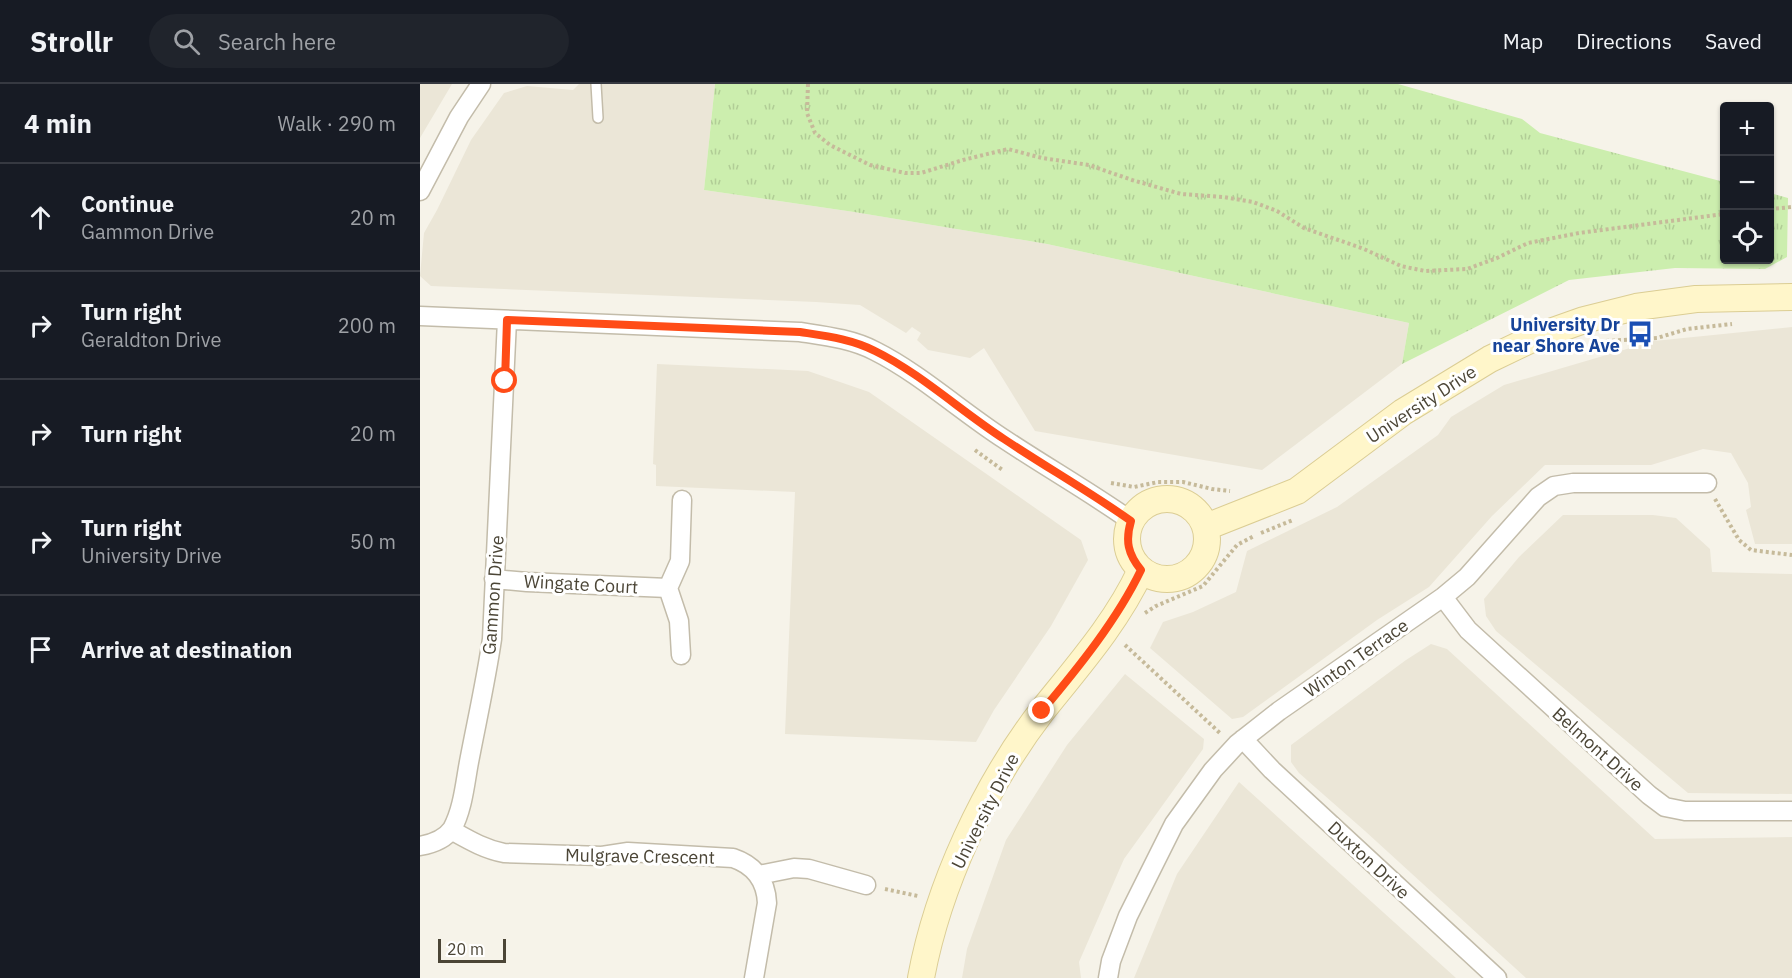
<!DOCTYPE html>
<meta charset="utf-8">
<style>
:root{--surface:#171b24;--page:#20242c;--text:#f1f3f6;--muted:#9ea1a6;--line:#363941}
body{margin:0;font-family:"IBM Plex Sans",sans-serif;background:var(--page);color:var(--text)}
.controls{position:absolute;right:18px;top:18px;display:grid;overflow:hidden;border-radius:6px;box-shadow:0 2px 4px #0004}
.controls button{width:54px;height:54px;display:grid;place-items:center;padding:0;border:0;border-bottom:2px solid var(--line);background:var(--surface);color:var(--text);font:30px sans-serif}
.scale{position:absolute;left:18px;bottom:15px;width:68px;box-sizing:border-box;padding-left:6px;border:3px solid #4b4536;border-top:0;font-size:16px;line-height:21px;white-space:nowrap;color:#4b4536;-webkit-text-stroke:4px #fff;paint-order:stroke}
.stop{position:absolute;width:18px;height:18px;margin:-14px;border:4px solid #ff4c17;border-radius:50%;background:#fff}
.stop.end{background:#ff4c17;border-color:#fff;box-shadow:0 2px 6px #0008}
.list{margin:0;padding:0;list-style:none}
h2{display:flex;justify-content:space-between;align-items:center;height:78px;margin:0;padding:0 24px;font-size:26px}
h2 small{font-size:20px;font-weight:400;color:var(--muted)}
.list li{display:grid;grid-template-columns:39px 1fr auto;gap:18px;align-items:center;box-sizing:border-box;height:108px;padding:0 24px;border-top:2px solid var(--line)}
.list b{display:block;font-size:22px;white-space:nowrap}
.list p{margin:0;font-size:20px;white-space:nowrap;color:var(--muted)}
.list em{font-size:20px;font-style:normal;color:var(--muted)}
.icon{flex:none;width:33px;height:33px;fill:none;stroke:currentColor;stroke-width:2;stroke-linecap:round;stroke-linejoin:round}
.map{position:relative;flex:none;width:1372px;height:894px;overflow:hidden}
header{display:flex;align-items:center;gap:36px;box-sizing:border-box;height:84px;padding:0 30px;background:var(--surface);border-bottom:2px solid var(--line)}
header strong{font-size:28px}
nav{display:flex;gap:33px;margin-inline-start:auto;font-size:21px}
.search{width:420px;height:54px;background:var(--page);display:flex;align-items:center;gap:15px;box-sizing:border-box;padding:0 21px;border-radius:33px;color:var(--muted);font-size:22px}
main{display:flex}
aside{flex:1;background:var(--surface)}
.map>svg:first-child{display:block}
.residential{fill:#ebe6d7}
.grass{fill:url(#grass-tufts)}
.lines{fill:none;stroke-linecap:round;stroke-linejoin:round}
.lane-casing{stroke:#c3bcaa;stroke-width:12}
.street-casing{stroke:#c3bcaa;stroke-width:21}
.secondary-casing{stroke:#dbcd94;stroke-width:28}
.path{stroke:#c6ba9a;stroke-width:4;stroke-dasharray:3 3;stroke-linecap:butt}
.lane{stroke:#fff;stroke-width:9}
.street{stroke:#fff;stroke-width:18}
.secondary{stroke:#fff6ca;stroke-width:26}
.route{stroke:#ff4c17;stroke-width:8}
.labels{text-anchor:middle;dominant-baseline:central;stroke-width:6;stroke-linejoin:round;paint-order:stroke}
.transit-label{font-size:18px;font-weight:bold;fill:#164399;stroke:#fff;text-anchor:end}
.street-label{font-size:18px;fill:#4b4536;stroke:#fff}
</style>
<header>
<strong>Strollr</strong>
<div class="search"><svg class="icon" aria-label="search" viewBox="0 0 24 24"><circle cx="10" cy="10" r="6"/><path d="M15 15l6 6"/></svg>Search here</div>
<nav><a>Map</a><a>Directions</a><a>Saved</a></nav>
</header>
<main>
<aside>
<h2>4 min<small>Walk · 290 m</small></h2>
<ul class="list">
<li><svg class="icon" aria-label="ahead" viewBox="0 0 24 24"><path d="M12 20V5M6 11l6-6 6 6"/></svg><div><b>Continue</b><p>Gammon Drive</p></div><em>20 m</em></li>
<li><svg class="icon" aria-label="right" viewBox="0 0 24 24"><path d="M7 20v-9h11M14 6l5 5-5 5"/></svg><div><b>Turn right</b><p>Geraldton Drive</p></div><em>200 m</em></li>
<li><svg class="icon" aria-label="right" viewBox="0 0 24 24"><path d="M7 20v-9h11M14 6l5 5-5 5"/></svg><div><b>Turn right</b></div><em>20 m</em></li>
<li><svg class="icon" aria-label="right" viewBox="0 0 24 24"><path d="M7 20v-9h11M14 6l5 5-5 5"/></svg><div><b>Turn right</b><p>University Drive</p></div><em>50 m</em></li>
<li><svg class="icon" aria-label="arrive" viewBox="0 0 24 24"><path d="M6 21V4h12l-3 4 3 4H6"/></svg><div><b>Arrive at destination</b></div></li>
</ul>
</aside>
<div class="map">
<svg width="1372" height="894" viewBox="0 0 1372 894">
<defs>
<pattern id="grass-tufts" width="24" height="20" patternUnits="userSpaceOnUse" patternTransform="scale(1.5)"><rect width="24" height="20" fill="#cceeae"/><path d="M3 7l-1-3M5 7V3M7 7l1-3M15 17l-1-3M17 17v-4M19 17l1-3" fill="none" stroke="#b1cd96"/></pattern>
</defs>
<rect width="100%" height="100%" fill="#f6f3e9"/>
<path class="residential" d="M0,0H32L0,54Z
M159,0H295L284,106L434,128L627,160L989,239L982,280L842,386L615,347L564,264L550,274L508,266L497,256L501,249L492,243L486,249L440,221L396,218L11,202L0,192L4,149L17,126L51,56L84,9L107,2L153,6Z
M1372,243V460H1335L1326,426L1331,423L1328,399L1311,369L1283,365L1231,381H1125L1072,432L1009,503L957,536L823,633L812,635L730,564L743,538L773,528L816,508L827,467L917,423L1018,351L1031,333L1084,301L1234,257Z
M237,280L388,287L449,308L661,456L668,476L631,542L574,626L556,658L365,650L375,408L236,402V381L233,380Z
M1143,431H1233L1256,434L1290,465L1292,488L1372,490V710L1268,709L1076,547L1066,532L1064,515L1099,473Z
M1011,560L1027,565L1235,755L1372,753V894H1106L945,747L879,689L871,678V661L986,576Z
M705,590L784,655L783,665L704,775L659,878L661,894H542L547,865L586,756L647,661Z
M819,698L1036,894H714L757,790Z"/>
<path class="grass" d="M295,0H978L1102,35L1120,49L1304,98V176H1350V109L1368,114L1367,173L1345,185L1255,184L1149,196L982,280L989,239L627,160L434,128L284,106Z"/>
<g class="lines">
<g class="lane-casing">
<path id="lane" d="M176,0L178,34"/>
</g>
<g class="street-casing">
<path id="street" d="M0,107L39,33L61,0
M0,232L380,248C406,252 432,255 455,267C499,289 542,328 584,355C626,383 670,408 711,437
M74,495L107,498L248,504
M1023,513L1048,546L1229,711L1245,723L1265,727H1372
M261,571L259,537L248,504L260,477L262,416
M823,655L852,686L1077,894
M31,746C49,756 64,765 84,769L182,772L208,768L313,774C334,781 346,796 347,819L334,894
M0,762C11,760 25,755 32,745C43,725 45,699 49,678C57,636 66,596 72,555L87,236
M339,791L374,784L389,785L446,801
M688,894L691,877L708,832L754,740L793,686L817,660L859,627L1023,513L1047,493L1118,413L1134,402L1153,399H1287"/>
</g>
<g class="secondary-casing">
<path id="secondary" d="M707 455a40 40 0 1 1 80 0a40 40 0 1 1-80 0Z
M786,443L877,407L983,328L1070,275L1116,253L1164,236L1216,223L1276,215L1372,213
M501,894C518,802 565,701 622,627C658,582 697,538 721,486"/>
</g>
<path class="path" d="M388,0L387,29L395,49L410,61L450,81L485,89H501L543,76L588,65L622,74L669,81L712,96L761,110L803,113L833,118L857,127L884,144L944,165L981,182L1005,187L1047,185L1077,174L1108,159L1159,149L1304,130
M1350,125L1372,123
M1186,257L1237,254L1267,245L1312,240
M555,366L584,387
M691,399L714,403L738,398H763L792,405L810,407
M1295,415L1319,456L1331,466L1372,471
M841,449L873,436
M725,529L736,522L783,502L817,461L834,452
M705,561L801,650
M465,805L498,812"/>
<use href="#lane" class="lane"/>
<use href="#street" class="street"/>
<use href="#secondary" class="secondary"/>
</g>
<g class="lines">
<path class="route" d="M85,297L87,236L380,248C406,252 432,255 455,267C500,289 542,328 584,355C626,383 670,408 711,437C705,457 708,470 721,486C697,536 658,584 622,627"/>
</g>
<defs>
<g id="bus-bare" transform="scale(2.07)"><path d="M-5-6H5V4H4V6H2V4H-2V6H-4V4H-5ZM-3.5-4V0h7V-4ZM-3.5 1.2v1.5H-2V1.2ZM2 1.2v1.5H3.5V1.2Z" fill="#1a4fb4" stroke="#fff" stroke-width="2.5" paint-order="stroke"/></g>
</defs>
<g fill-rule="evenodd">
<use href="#bus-bare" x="1220" y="250"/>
</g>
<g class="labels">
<g class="transit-label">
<text x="1200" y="240">University Dr<tspan x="1200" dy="21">near Shore Ave</tspan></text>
</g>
<g class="street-label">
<text transform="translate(1001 320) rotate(-33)">University Drive</text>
<text transform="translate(161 500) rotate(3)">Wingate Court</text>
<text transform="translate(73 511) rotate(-86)">Gammon Drive</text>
<text transform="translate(936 574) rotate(-35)">Winton Terrace</text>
<text transform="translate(1178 665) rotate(42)">Belmont Drive</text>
<text transform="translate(565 727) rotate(-63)">University Drive</text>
<text transform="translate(220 772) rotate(1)">Mulgrave Crescent</text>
<text transform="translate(949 776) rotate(43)">Duxton Drive</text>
</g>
</g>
</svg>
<div class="controls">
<button>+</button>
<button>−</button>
<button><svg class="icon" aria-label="locate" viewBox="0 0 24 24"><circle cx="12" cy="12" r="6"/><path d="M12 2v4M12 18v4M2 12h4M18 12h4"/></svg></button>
</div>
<div class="scale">20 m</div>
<div class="stop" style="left:85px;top:297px"></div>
<div class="stop end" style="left:622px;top:627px"></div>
</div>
</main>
